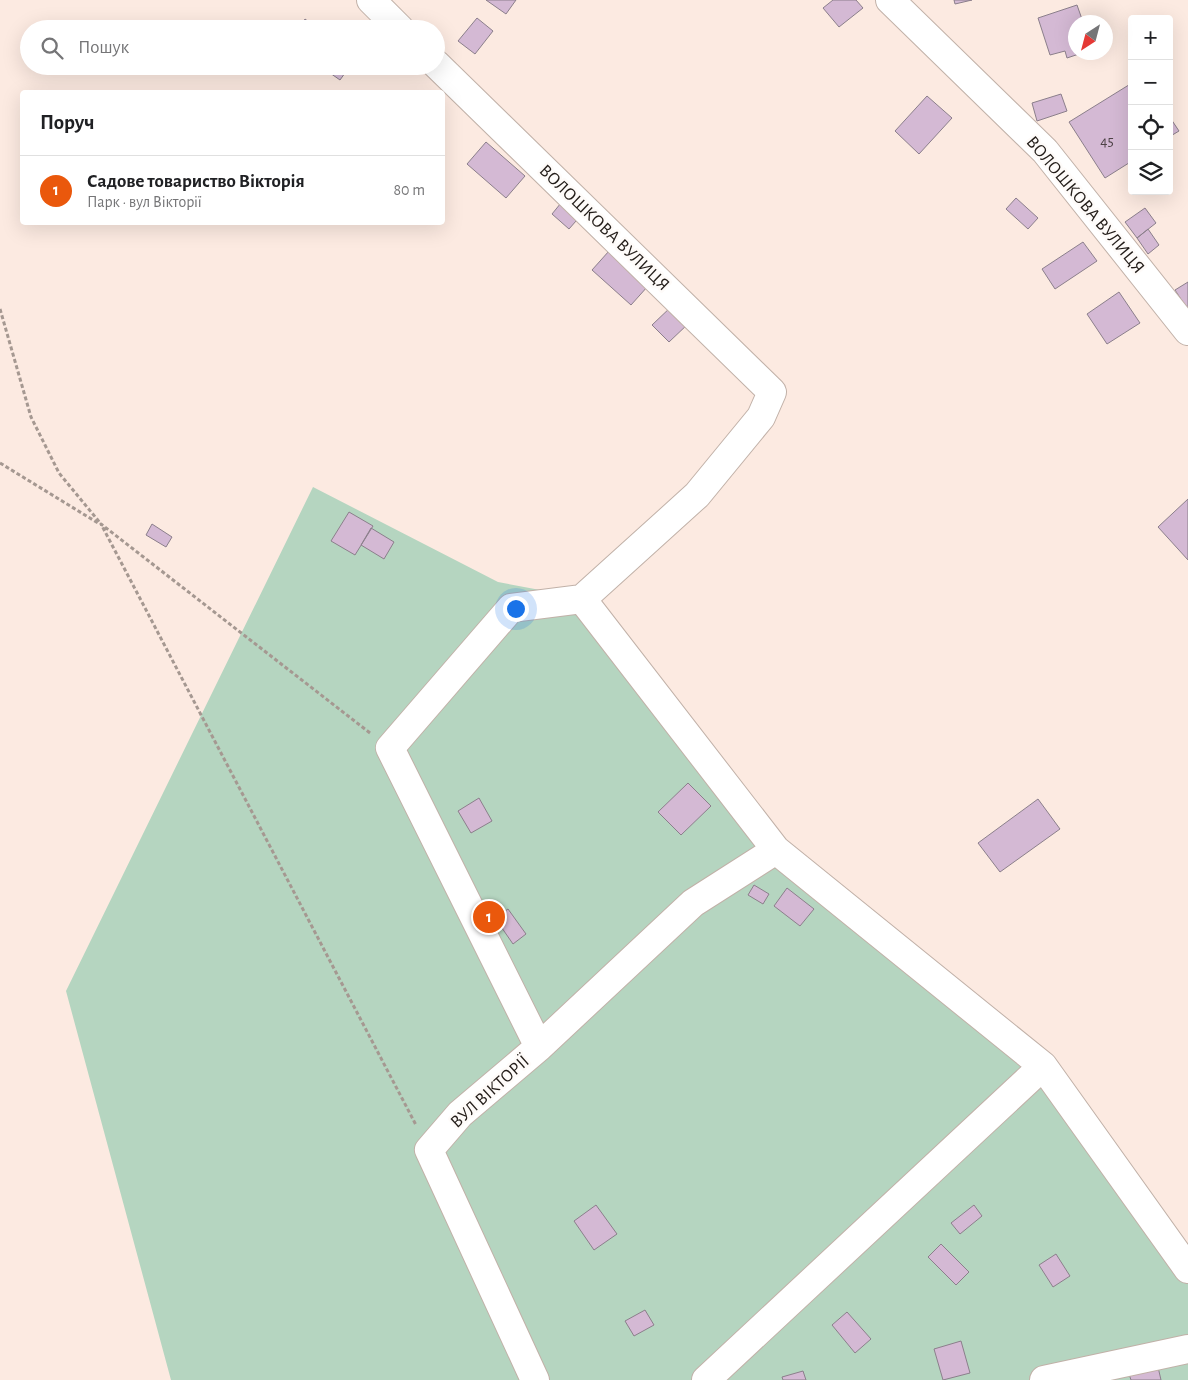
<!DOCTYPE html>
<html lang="uk">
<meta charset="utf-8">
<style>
:root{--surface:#fff;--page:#f2f2f2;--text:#202124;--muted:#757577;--line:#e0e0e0;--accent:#ea580c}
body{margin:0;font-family:"Alegreya Sans",sans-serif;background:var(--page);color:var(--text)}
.controls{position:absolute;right:15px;top:15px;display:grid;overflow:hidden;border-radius:5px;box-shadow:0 5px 20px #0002}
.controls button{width:45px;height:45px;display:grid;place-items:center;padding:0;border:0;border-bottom:1px solid var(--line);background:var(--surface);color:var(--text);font:25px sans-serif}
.compass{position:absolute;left:1068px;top:15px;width:45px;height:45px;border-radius:50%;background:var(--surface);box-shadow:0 5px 20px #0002;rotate:216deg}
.you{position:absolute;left:515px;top:608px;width:18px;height:18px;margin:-12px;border:4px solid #fff;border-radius:50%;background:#1a73e8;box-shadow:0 0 0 8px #1a73e833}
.badge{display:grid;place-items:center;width:32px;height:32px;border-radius:50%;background:var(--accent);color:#fff;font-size:16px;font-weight:700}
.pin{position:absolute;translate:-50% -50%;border:2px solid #fff;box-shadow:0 1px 5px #0006}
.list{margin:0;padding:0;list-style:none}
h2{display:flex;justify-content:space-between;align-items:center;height:65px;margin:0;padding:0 20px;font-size:21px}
h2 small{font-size:16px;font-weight:400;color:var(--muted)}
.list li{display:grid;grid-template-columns:32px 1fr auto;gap:15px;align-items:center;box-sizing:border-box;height:70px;padding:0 20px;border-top:1px solid var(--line)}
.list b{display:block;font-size:19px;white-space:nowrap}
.list p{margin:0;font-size:16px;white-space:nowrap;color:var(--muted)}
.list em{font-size:16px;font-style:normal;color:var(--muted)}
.icon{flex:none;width:28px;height:28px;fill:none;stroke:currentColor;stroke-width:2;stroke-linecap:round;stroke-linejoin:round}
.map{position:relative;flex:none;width:1188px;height:1380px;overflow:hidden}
.search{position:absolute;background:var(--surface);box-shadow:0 5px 20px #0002;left:20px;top:20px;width:425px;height:55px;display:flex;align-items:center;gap:12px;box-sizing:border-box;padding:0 18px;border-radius:28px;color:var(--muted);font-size:19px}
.panel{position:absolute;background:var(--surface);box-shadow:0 5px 20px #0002;left:20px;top:90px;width:425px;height:135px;border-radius:5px}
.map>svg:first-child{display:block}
.green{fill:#b5d5c0}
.building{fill:#d4b9d4;stroke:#8b7f8b}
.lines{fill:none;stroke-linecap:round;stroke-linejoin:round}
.street-casing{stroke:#c1b1a8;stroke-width:30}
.path{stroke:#a59891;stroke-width:3;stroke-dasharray:4 2.5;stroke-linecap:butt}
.street{stroke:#fff;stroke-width:28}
.labels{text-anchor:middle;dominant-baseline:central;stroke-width:5;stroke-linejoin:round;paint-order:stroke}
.number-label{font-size:15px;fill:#4e4347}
.street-label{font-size:18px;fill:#221c18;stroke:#fefbf9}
</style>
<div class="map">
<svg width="1188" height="1380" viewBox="0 0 1188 1380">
<rect width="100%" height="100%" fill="#fceae1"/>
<path class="green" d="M313,487L498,582L599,601L786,843L1050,1060L1188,1254V1380H171L66,991Z"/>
<path class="building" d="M486,0H516L506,14Z
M833,0H856L863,8L839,27L823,8Z
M954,0H972L955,4Z
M1077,5L1083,22H1076V52H1085L1067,58L1065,51L1050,55L1038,18Z
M477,18L493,31L475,54L458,41Z
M305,19L318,29H299Z
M320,66H350L340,80Z
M1132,83V161L1105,178L1069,122Z
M1061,94L1067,111L1037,121L1032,103Z
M927,96L952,118L919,154L895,131Z
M1169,116L1179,131L1169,137Z
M486,142L525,176L506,198L467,164Z
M565,198L583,213L569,229L552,214Z
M1016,198L1038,218L1028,229L1006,209Z
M1145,208L1156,223L1137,238L1125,222Z
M1148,229L1159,245L1148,254L1137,238Z
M1083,242L1097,261L1055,289L1042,269Z
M609,251L648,286L631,305L592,270Z
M1188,282V310L1175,290Z
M1119,292L1140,323L1107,344L1087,314Z
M673,305L689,323L669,342L652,325Z
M1188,499V560L1158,527Z
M349,512L373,526L355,555L331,541Z
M152,524L172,537L166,547L146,535Z
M371,528L394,542L384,559L361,545Z
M688,783L711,806L681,835L658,812Z
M479,798L492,821L471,833L458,811Z
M1038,799L1060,829L1000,872L978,843Z
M754,885L769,894L763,904L748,895Z
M787,888L814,909L800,926L774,906Z
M508,909L526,934L513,944L495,918Z
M596,1205L617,1234L594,1250L574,1221Z
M974,1205L982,1216L960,1234L951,1223Z
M941,1244L969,1272L956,1285L928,1257Z
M1056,1254L1070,1276L1053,1287L1039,1265Z
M645,1310L654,1325L634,1336L625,1321Z
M847,1312L871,1339L855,1353L832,1325Z
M961,1341L970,1373L943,1380L934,1349Z
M1158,1367L1161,1380H1131L1129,1374Z
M803,1371L806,1380H783L782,1377Z"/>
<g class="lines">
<g class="street-casing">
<path id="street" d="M371,0L400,29
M890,0L1045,151L1188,331
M436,64L772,392L761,417L697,495L582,599L776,850
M539,1047L390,748L511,608L582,599
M535,1380L429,1150L460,1114L539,1047L693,903L776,850L1043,1066L1188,1269
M706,1380L1043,1066
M1044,1380L1188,1349"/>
</g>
<path class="path" d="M0,309L31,417L59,473L101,524
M0,463L98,523
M370,733L101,524L416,1125"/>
<use href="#street" class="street"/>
</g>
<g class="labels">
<g class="number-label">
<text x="1107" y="141">45</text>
</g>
<g class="street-label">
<text transform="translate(1085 205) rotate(50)">ВОЛОШКОВА ВУЛИЦЯ</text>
<text transform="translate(604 228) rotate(44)">ВОЛОШКОВА ВУЛИЦЯ</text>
<text transform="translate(490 1092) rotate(-42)">ВУЛ ВІКТОРІЇ</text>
</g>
</g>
</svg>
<div class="controls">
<button>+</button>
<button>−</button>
<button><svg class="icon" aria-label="locate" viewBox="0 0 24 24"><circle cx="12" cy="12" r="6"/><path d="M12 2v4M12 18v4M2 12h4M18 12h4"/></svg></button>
<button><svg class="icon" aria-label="layers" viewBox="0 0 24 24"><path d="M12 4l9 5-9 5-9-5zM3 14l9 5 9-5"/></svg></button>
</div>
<svg class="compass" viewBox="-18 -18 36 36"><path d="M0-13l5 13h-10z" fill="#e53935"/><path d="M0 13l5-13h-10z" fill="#757577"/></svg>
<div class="you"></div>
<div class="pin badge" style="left:489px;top:917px">1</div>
<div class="search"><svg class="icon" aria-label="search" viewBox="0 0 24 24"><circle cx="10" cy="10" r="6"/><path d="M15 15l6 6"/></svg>Пошук</div>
<section class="panel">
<h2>Поруч<small></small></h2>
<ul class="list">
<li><span class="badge">1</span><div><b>Садове товариство Вікторія</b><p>Парк · вул Вікторії</p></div><em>80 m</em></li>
</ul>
</section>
</div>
